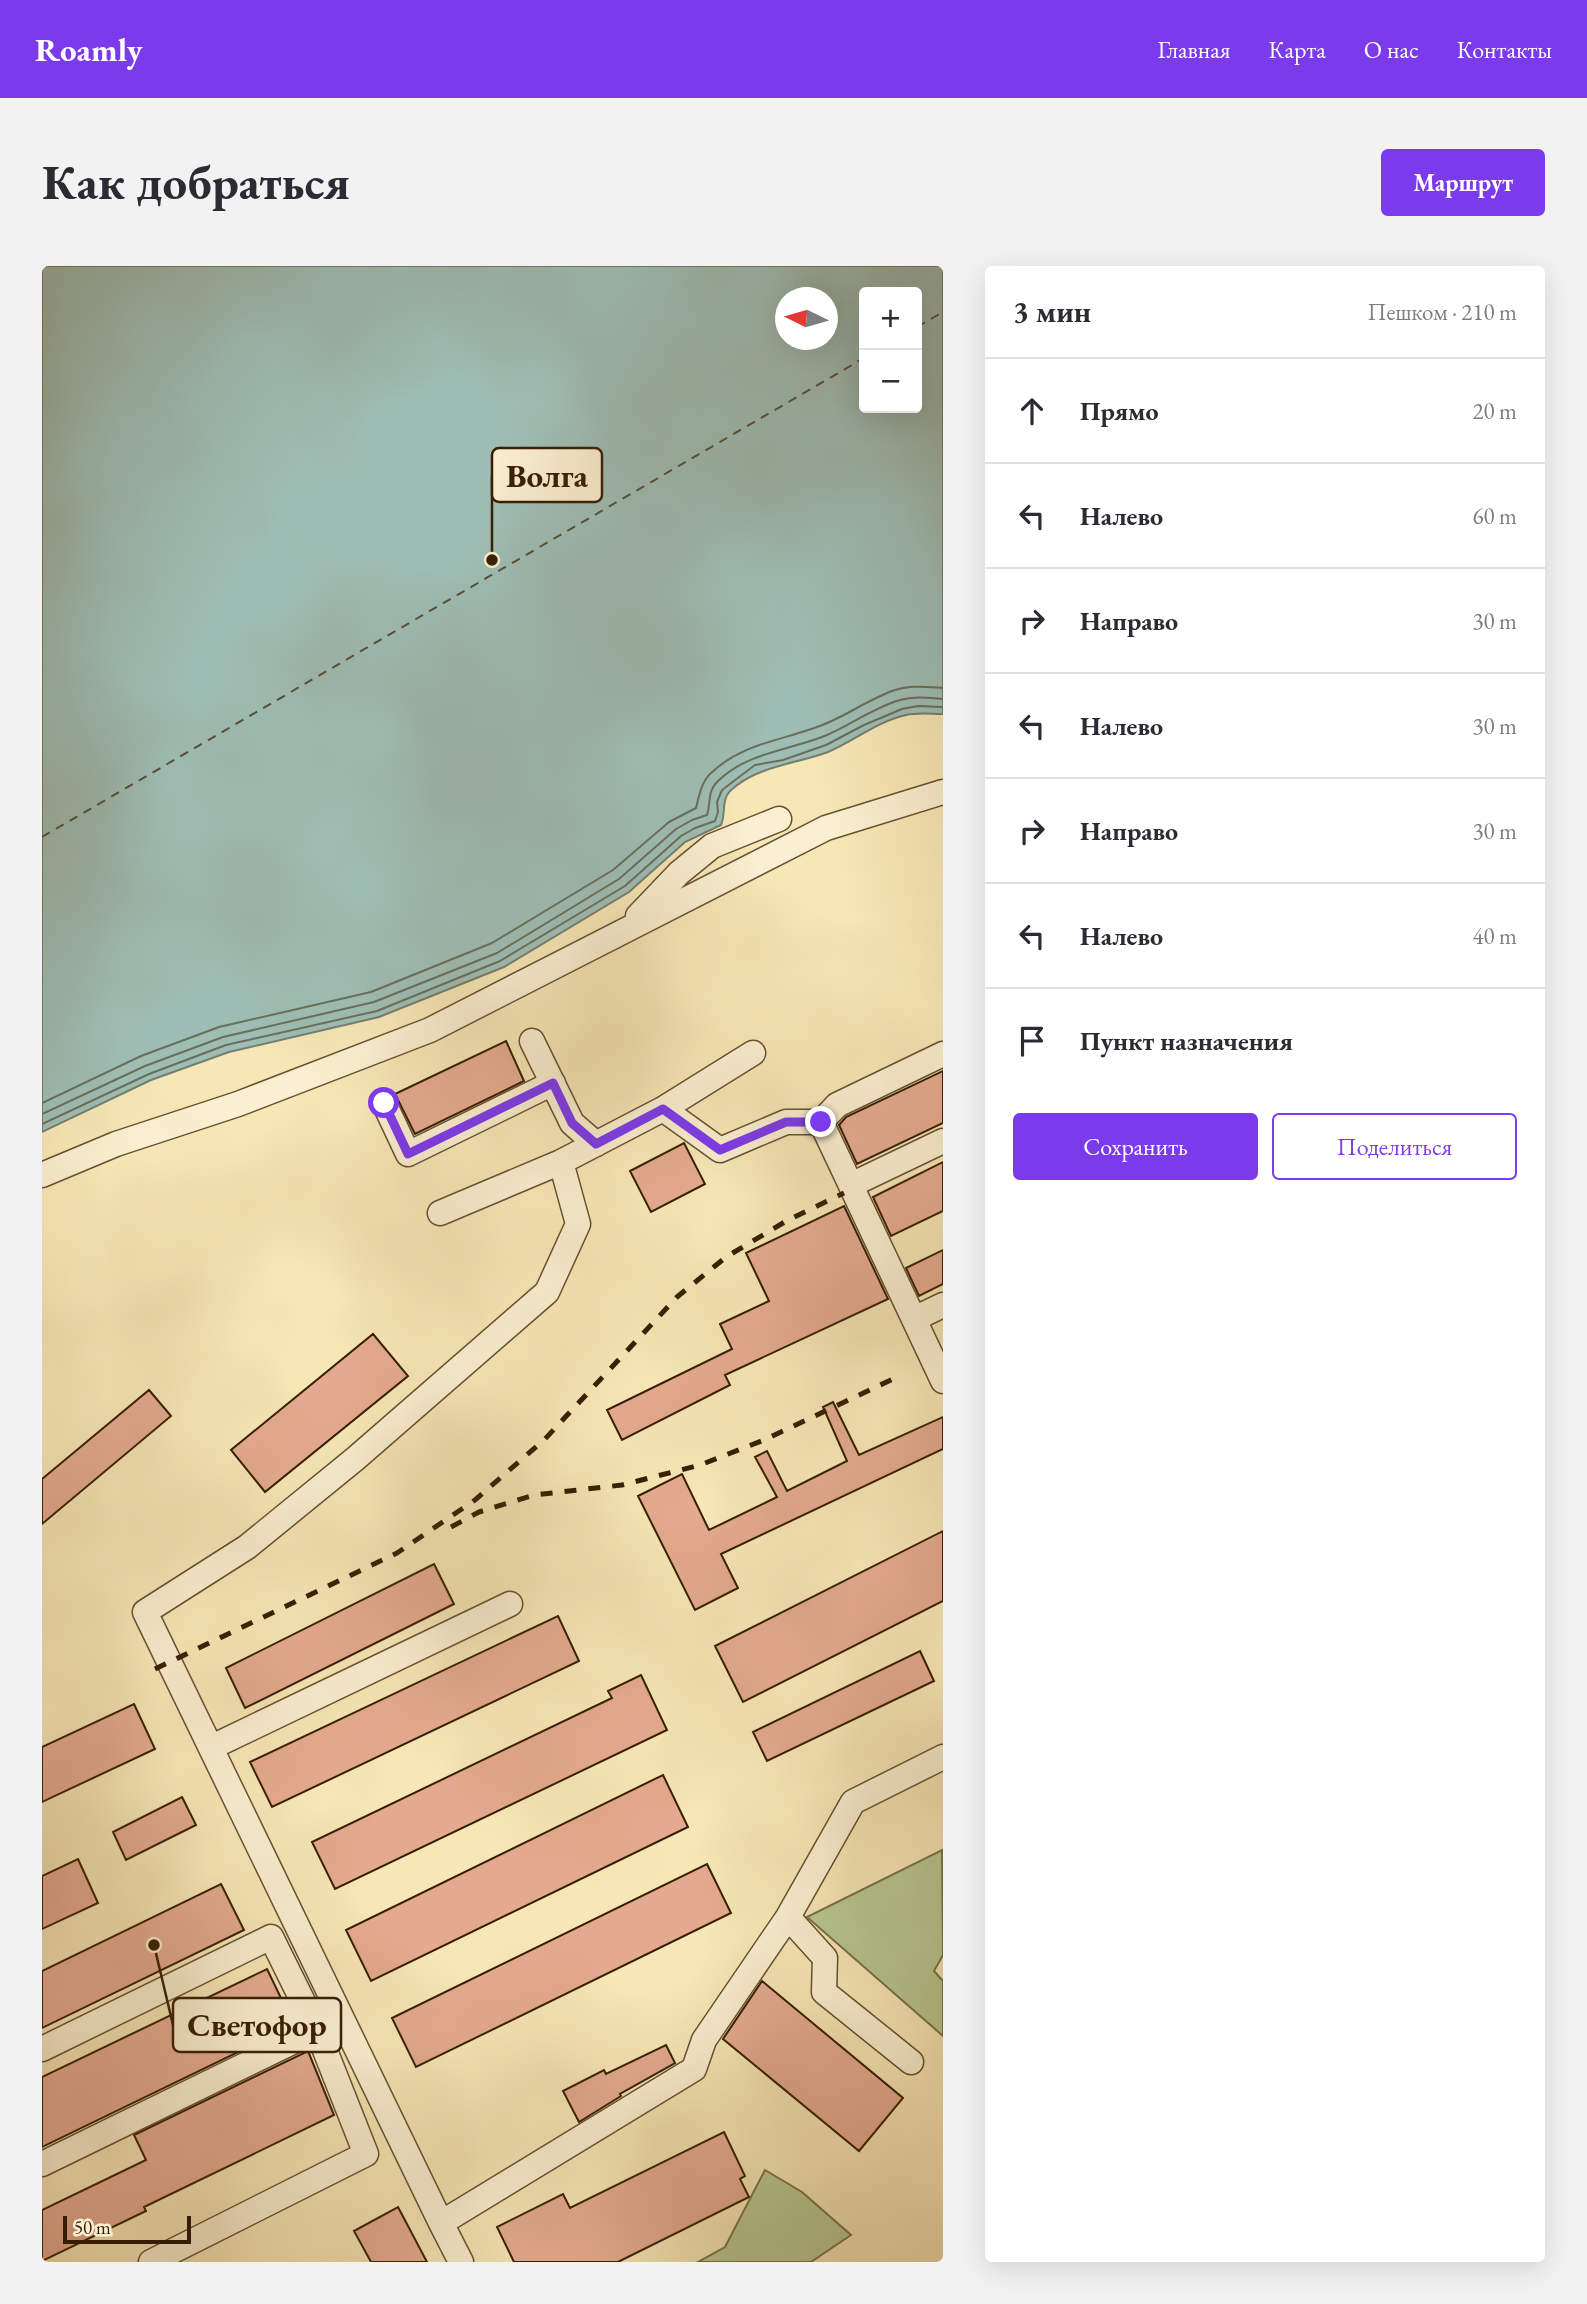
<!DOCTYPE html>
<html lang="ru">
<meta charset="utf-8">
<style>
:root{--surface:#fff;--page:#f2f2f3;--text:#2b2b33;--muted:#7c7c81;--line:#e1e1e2;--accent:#7c3aed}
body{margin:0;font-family:"EB Garamond",serif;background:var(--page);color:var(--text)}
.controls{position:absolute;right:21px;top:21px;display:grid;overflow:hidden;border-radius:7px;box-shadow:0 7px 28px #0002}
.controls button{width:63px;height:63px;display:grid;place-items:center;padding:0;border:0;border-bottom:2px solid var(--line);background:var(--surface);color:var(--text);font:35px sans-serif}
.compass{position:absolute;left:733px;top:21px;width:63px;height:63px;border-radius:50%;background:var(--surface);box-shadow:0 7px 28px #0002;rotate:275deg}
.scale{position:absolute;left:21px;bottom:18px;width:128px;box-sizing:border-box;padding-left:7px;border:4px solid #371e03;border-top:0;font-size:19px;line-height:24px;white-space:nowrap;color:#371e03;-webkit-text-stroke:5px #faefd0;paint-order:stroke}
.stop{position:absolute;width:21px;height:21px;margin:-16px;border:5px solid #7c3aed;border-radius:50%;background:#fff}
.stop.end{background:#7c3aed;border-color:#fff;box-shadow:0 2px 7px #0008}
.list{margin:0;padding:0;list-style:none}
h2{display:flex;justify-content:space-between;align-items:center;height:91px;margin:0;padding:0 28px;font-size:30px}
h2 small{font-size:23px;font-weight:400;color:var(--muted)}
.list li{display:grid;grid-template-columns:46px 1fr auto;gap:21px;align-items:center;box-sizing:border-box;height:105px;padding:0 28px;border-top:2px solid var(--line)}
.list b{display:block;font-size:26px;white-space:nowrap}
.list em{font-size:23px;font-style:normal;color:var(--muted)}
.actions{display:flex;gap:14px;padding:21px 28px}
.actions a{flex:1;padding:16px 0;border:2px solid var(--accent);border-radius:7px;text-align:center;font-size:24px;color:var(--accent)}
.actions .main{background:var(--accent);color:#fff}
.icon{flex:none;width:38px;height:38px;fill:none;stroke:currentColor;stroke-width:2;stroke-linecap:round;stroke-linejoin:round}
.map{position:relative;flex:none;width:901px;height:1996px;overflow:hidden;border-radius:7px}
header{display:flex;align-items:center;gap:42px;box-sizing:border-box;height:98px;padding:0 35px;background:var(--accent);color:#fff}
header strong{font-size:33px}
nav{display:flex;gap:38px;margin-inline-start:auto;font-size:24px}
.intro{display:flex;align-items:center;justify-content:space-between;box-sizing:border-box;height:168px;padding:0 42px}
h1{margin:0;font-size:49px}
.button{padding:18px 32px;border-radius:7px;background:var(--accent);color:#fff;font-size:24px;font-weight:700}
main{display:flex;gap:42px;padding:0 42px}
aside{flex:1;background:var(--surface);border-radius:7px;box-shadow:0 7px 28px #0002}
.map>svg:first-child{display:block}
.green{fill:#b8c791;stroke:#78724a;stroke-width:2}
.water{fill:#9ebeb5;stroke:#757e6e;stroke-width:2;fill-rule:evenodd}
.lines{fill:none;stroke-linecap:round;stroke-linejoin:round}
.shore{stroke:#6a6e5c;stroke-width:2}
.ferry{stroke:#564e38;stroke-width:2;stroke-dasharray:9 7;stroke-linecap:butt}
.building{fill:#e4aa8f;stroke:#371e03;stroke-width:2}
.minor-casing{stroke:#675030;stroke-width:27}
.minor{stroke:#faefd0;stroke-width:24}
.rail{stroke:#371e03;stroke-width:5;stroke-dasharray:12 12;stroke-linecap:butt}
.route{stroke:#7c3aed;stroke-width:9}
.leader{fill:none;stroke:#371e03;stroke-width:2.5}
.callout-dot{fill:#371e03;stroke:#faefd0;stroke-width:2.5}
.callout{fill:#faefd0;stroke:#371e03;stroke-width:2.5}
.callout-label{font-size:33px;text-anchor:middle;font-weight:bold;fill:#371e03}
</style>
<header>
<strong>Roamly</strong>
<nav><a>Главная</a><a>Карта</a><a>О нас</a><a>Контакты</a></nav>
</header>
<div class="intro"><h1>Как добраться</h1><a class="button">Маршрут</a></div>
<main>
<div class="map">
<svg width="901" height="1996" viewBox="0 0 901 1996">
<rect width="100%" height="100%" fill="#f7e7b6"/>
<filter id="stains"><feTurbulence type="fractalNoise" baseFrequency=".00286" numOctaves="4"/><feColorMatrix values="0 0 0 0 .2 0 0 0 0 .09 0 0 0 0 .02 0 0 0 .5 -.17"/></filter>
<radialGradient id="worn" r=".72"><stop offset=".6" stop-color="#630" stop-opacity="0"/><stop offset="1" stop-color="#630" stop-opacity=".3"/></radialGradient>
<path class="green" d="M900,1584L901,1689L892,1705L901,1715V1770L765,1651Z
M723,1904L760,1926L809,1969L769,1996H656L683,1981Z"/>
<path class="water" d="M0,0H901V448C889,448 876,446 864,449C836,455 812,475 786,486C754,498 714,500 688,525C679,534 684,548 679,559L643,576L587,626L462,701L337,751L187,786L109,814L0,866ZM822,26H875V142H822ZM744,32H786V74H744Z"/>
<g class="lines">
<path class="shore" d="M0,837L99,790L177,761L329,726L450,677L571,604L627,556L654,542C657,530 659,517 668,508C699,478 737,475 775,461C802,452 826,433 853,424C868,419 885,421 901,422
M0,848L103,800L181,771L332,736L455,687L577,613L634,563L650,554L665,549C669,537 665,525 676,515C705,487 743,485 780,471C806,461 830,442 858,434C872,430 887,432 901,433
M0,858L107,808L184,779L335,745L458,695L583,620L639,570L653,562L673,555L676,546L675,536L680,524L713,499L741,494L784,479L822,459L860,443L876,440L901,441"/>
<path class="ferry" d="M875,61L901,46
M0,571L822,92"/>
</g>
<path class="building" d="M464,775L482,815L373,868L353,828Z
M901,805V857L815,898L797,859L804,851Z
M642,877L663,918L609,946L588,905Z
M901,896V945L849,970L831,931Z
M802,940L846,1033L683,1109L688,1119L580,1174L565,1144L690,1083L678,1058L727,1035L704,987Z
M901,984V1018L877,1030L864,1002Z
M331,1068L366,1110L223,1226L189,1184Z
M107,1124L129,1150L0,1258V1213Z
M791,1136L817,1189L901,1151V1183L679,1288L696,1322L653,1344L596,1230L640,1208L667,1264L735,1231L713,1191L725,1185L745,1225L805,1195L781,1141Z
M901,1265V1335L701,1436L673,1380Z
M392,1298L412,1338L203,1442L184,1402Z
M516,1350L537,1395L230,1541L208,1496Z
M878,1385L892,1415L725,1495L711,1466Z
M599,1409L625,1464L293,1623L270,1576L570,1432L566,1425Z
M92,1438L113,1483L0,1536V1481Z
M621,1509L646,1561L329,1715L304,1664Z
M140,1531L154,1559L84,1594L71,1566Z
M36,1593L56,1637L0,1663V1610Z
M665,1598L689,1647L374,1801L350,1752Z
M179,1618L202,1664L0,1762V1705Z
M225,1703L252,1759L0,1881V1811Z
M720,1715L861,1832L817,1885L681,1773Z
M624,1779L633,1797L578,1828L579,1830L537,1856L521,1825L562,1804L564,1808Z
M266,1785L292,1849L102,1941L104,1945L0,1995V1944L104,1894L92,1869Z
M682,1866L703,1910L698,1913L707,1931L576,1996H472L455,1961L521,1928L528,1942Z
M356,1941L385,1996H329L312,1965Z"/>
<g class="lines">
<g class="minor-casing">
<path id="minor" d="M596,650L637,607L670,580L737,553
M490,775L530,857L554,878
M342,837L366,888L511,817
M621,843L711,787
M779,856L795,839L901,788
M0,909L74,878L196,838L388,764L784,562L901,526
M809,919L901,875
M398,947L519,896
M872,1053L901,1039
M170,1481L468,1338
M746,1651L783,1692L782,1726L869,1796
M0,1783L229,1671L275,1764L324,1888L109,1996
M0,1898L275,1764
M399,1957L103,1346L205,1281L313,1193L505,1026L536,958L519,896L621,843L678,884L744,856H779L901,1115
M419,1996L399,1957L652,1803L662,1774L746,1651L811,1536L901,1491"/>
</g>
<use href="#minor" class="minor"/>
<path class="rail" d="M409,1261L437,1246L492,1229L580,1219L658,1199L722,1174L853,1112
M113,1403L355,1287L433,1234L503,1173L635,1031L684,991L746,954L802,927"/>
</g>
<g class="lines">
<path class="route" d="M342,837L366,888L511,817L530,857L554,878L621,843L678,884L744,856H779"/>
</g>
<path class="leader" d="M450 294L450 209M112 1679L131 1759"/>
<g class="callout-dot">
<circle cx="450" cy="294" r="7"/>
<circle cx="112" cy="1679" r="7"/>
</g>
<g class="callout">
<rect x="450" y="182" width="110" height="54" rx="7"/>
<rect x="131" y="1732" width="168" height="54" rx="7"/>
</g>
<g class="callout-label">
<text x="505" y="221">Волга</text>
<text x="215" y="1770">Светофор</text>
</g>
<rect width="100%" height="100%" filter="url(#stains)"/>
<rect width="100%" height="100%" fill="url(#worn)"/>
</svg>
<div class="controls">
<button>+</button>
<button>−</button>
</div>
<svg class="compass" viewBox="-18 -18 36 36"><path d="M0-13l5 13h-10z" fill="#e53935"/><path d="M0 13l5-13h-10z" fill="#7c7c81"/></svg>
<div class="scale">50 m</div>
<div class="stop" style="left:342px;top:837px"></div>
<div class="stop end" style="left:779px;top:856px"></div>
</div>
<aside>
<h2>3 мин<small>Пешком · 210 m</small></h2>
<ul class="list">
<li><svg class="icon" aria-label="ahead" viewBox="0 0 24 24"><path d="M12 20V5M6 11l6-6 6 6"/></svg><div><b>Прямо</b></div><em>20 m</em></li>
<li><svg class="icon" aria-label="left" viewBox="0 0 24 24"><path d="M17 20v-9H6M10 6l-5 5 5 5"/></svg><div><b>Налево</b></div><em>60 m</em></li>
<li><svg class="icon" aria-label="right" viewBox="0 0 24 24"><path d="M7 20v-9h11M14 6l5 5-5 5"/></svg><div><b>Направо</b></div><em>30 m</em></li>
<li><svg class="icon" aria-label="left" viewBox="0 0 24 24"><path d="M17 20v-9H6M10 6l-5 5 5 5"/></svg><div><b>Налево</b></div><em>30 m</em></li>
<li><svg class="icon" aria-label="right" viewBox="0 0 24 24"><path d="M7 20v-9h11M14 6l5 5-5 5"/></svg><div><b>Направо</b></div><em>30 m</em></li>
<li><svg class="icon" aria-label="left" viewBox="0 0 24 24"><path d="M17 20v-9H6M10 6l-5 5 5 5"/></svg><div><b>Налево</b></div><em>40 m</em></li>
<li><svg class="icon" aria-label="arrive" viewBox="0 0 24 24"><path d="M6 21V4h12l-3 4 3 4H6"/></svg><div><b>Пункт назначения</b></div></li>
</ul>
<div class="actions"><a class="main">Сохранить</a><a>Поделиться</a></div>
</aside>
</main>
